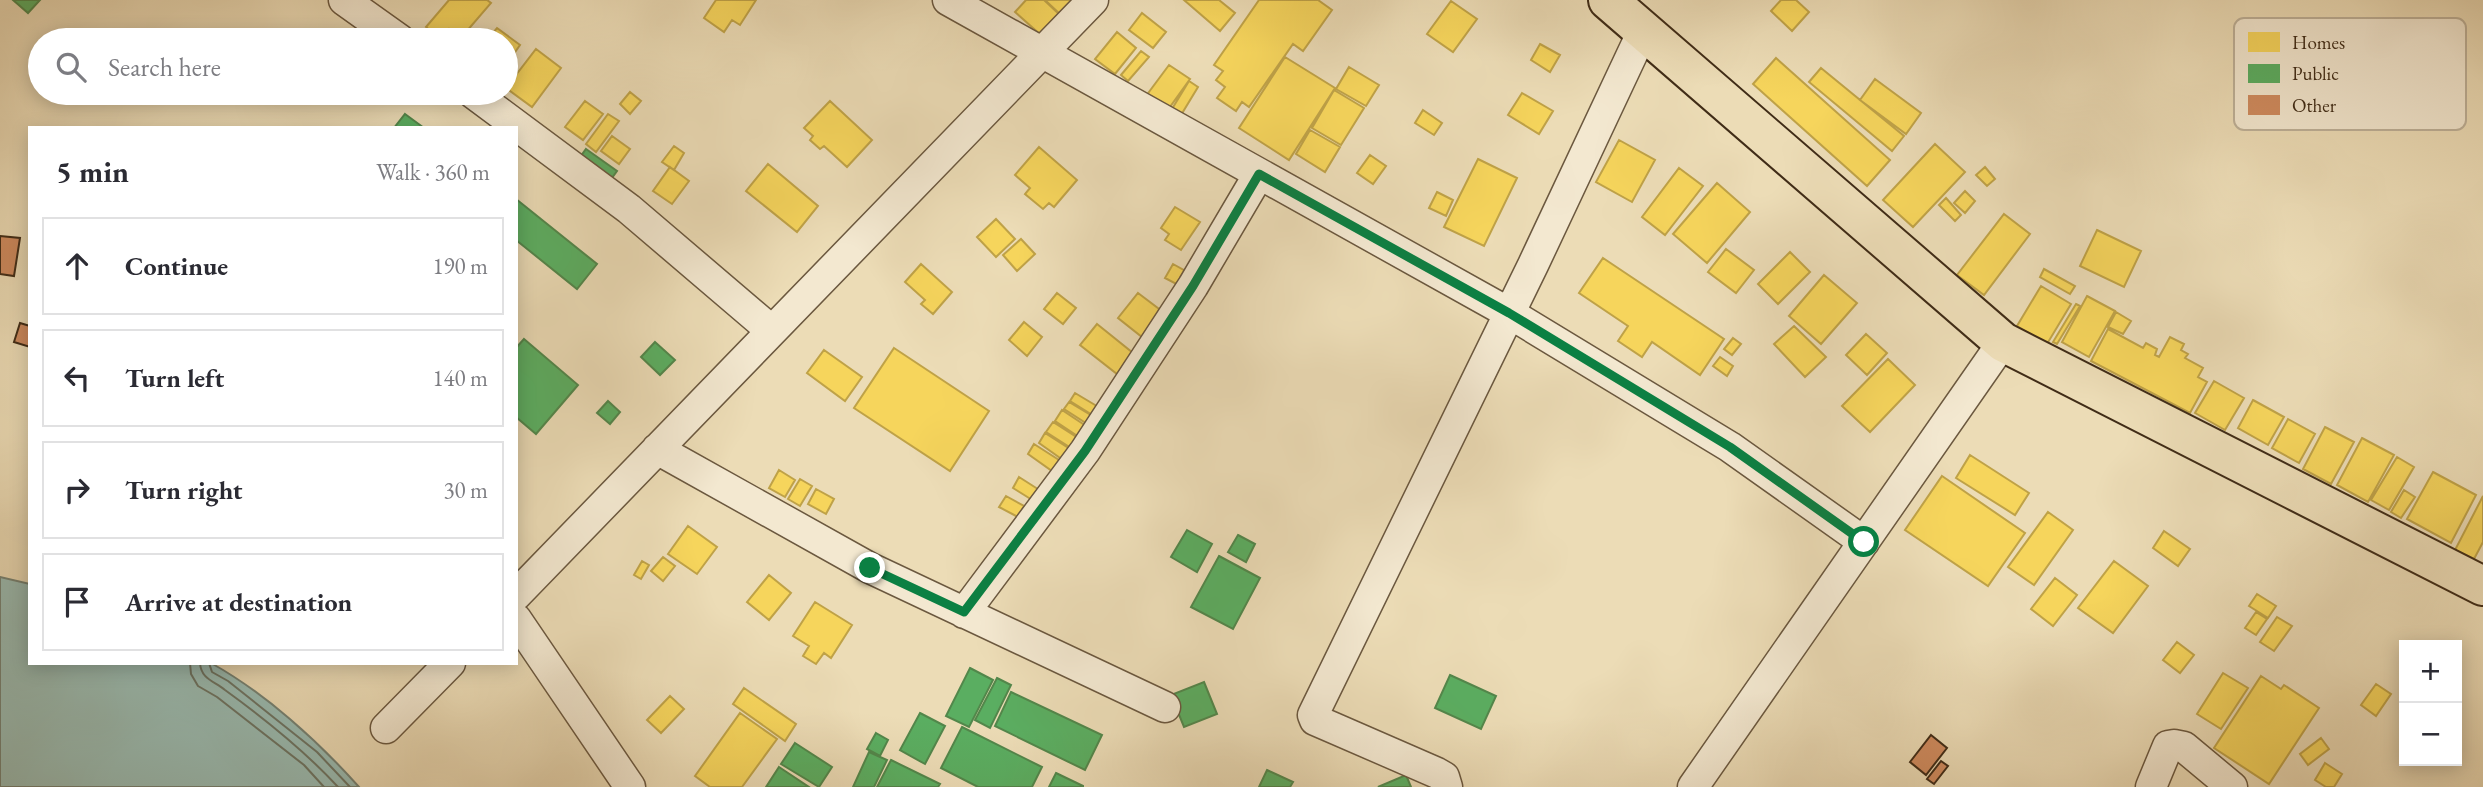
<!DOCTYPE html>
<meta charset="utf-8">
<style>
:root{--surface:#fff;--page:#f2f2f3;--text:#2b2b33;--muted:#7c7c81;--line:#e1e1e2}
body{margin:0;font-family:"EB Garamond",serif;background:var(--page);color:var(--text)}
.controls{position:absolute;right:21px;bottom:21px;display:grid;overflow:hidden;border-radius:0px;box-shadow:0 4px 18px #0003}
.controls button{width:63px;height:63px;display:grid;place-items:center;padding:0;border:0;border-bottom:2px solid var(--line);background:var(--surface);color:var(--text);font:35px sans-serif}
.stop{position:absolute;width:21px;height:21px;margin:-16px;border:5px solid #0b8043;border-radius:50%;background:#fff}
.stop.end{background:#0b8043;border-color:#fff;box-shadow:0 2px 7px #0008}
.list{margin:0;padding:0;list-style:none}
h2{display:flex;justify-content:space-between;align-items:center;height:91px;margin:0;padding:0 28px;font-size:30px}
h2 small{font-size:23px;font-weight:400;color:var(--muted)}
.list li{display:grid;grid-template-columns:46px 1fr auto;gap:21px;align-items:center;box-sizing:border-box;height:98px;margin:0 14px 14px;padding:0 14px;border:2px solid var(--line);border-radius:0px}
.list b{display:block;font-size:26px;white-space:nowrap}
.list em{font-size:23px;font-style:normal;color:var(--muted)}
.icon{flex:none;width:38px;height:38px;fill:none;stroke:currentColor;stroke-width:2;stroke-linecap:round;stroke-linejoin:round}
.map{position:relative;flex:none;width:2483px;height:787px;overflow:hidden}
.search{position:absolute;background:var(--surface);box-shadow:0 4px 18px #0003;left:28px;top:28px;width:490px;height:77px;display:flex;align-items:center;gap:18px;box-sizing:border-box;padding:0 24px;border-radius:38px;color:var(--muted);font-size:26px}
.panel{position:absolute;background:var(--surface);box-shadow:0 4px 18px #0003;left:28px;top:126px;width:490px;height:539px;border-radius:0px}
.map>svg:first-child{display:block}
.water{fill:#99bbb2;stroke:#758274;stroke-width:2}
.homes{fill:#f6d55c;stroke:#bfa247;stroke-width:2}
.public{fill:#5aae61;stroke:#52874b;stroke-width:2}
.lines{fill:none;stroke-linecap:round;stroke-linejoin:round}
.shore{stroke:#6c7464;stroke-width:2}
.building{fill:#cf8b5f;stroke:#402c17;stroke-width:2}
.minor-casing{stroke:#6b583f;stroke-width:33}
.major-casing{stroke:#402c17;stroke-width:42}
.minor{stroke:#f3e8d0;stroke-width:30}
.major{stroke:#ecdcb6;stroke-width:38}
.route{stroke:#0b8043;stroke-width:9}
.key{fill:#f3e8d0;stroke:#bdb098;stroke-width:2}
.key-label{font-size:19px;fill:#402c17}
</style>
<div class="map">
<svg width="2483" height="787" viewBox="0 0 2483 787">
<rect width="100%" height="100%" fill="#ecdcb6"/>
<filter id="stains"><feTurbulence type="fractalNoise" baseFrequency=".00286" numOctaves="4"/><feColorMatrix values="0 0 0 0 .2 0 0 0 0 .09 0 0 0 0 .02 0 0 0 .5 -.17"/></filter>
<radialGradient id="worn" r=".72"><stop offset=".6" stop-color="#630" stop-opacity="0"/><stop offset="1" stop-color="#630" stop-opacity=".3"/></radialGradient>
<path class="water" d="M0,577L30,584V663H211C265,693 318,741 359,787H0Z"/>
<path class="homes" d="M449,0H487L491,3L460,39L449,29L440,39L426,27Z
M716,0H756L740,25L732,20L724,32L704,18Z
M1026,0H1044L1061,16L1042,36L1015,12Z
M1045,0H1077L1062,16Z
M1184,0H1219L1235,13L1220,31Z
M1259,0H1318L1332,10L1303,51L1293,44L1249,107L1242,102L1236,111L1217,98L1225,87L1216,80L1223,71L1214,65Z
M1781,0H1796L1809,12L1792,31L1771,11Z
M1451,1L1477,19L1453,52L1427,34Z
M1142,13L1166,32L1153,48L1129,30Z
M497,28L520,45L506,65V40H487Z
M1117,32L1136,48L1115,74L1095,59Z
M1540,44L1560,55L1550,72L1531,60Z
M536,49L561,68L532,107L506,88Z
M1141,51L1149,57L1128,81L1121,75Z
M1285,57L1335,88L1289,160L1239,128Z
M1776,58L1890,160L1867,186L1753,84Z
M1169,65L1190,79L1167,111L1146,96Z
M1349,67L1379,85L1366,106L1336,89Z
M1821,68L1904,136L1892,151L1809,82Z
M1875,79L1921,113L1906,134L1860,100Z
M1189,81L1198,87L1181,115L1172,109Z
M1334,90L1364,108L1341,145L1312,128Z
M630,92L641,101L630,114L620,104Z
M1522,93L1553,111L1539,134L1508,115Z
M585,101L603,114L583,140L565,127Z
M830,101L872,140L847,167L824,146L820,149L810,140L813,136L804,128Z
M1423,110L1442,123L1434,135L1415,123Z
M608,114L619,121L596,152L586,144Z
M1310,130L1340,147L1325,172L1296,154Z
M612,136L630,149L619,164L601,151Z
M1619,140L1655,160L1632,202L1596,182Z
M1935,144L1965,172L1913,227L1883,200Z
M674,146L684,153L674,170L662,162Z
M1039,147L1077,180L1054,207L1049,203L1043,209L1025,194L1030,188L1015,175Z
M1370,155L1386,166L1373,184L1357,173Z
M1478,159L1517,178L1484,246L1444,227Z
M768,164L818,206L797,232L746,191Z
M670,167L689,181L672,204L653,191Z
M1985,167L1995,179L1987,186L1976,175Z
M1679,168L1703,186L1665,235L1642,217Z
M1717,183L1750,212L1707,263L1673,234Z
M1965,191L1975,201L1965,213L1954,203Z
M1437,192L1453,200L1446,216L1429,208Z
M1946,198L1961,215L1955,221L1939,205Z
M1175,207L1200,222L1181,250L1165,240L1169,234L1161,228Z
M2004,214L2030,234L1984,295L1957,275Z
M996,219L1015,239L996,257L977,237Z
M2097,230L2141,251L2124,287L2080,266Z
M1021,239L1035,254L1017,271L1003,255Z
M1726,249L1754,270L1736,293L1708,272Z
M1790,252L1810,272L1778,304L1758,284Z
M1603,258L1724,339L1700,375L1652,342L1642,357L1618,341L1628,326L1579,293Z
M921,264L952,292L933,314L921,304L925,300L905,282Z
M1173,264L1189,273L1182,287L1165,278Z
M2044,269L2075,286L2070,294L2040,277Z
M1824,275L1857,303L1821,344L1789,316Z
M2041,286L2071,304L2047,344L2017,326Z
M1057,293L1076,308L1063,324L1044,309Z
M1138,293L1167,315L1147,341L1118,318Z
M2087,296L2115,311L2089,357L2062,342Z
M2076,304L2080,306L2057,344L2053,342Z
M2116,312L2131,321L2123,334L2108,327Z
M1024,322L1042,337L1027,356L1009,340Z
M1097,324L1133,353L1117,374L1080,345Z
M1794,326L1826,357L1805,377L1774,344Z
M2108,329L2143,348L2146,343L2157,349L2155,355L2159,357L2170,337L2184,344L2181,350L2188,354L2185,358L2203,368L2198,377L2207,382L2190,413L2091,361Z
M1866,334L1887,353L1867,375L1846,355Z
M1733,338L1741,344L1732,355L1724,349Z
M894,348L989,411L950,471L854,408Z
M824,350L862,377L845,401L807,373Z
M1720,357L1733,366L1727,376L1713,366Z
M1888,359L1915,385L1870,432L1842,406Z
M2214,381L2244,398L2225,430L2195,413Z
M1075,393L1100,408L1094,416L1070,401Z
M2253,400L2284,417L2268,445L2238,428Z
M1069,402L1094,417L1089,425L1064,409Z
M1062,410L1086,426L1079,437L1055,421Z
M2288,419L2315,434L2299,463L2272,448Z
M1053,422L1078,438L1071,448L1046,432Z
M2325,427L2354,442L2331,484L2303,469Z
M1045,433L1070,449L1063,460L1039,443Z
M2362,438L2394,455L2368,502L2337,485Z
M1034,444L1059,460L1052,471L1028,454Z
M1970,455L2029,493L2015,515L1956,478Z
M2397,457L2414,467L2389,510L2371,500Z
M779,470L795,480L785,497L769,488Z
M2433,472L2476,495L2451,543L2407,519Z
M1942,476L2025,533L1988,586L1905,530Z
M1019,477L1044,493L1037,503L1013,488Z
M800,479L812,486L800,506L788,499Z
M816,489L834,499L826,514L808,504Z
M2404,490L2415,497L2401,518L2391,512Z
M1006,496L1024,506L1018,517L999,507Z
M2483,496V542L2474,559L2455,550Z
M2048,512L2073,530L2034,585L2008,567Z
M688,526L717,547L697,574L668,554Z
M2164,531L2190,549L2178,566L2153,548Z
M663,557L675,566L663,581L651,571Z
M642,561L649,565L641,579L634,575Z
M2114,561L2148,586L2113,633L2078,608Z
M769,575L791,593L769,620L747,602Z
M2055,578L2077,595L2053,626L2031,609Z
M2257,594L2276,606L2268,618L2249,606Z
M815,602L852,625L831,658L824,653L816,664L803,656L809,646L793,636Z
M2256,612L2267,619L2256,635L2245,628Z
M2277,617L2292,626L2274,651L2260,642Z
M2177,642L2194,655L2180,673L2163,660Z
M2223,673L2248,688L2221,729L2197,714Z
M2261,676L2281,689L2284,685L2319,708L2269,784L2214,748Z
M2376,684L2391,694L2376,716L2361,705Z
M744,688L796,724L785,741L733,704Z
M670,696L684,709L661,733L647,720Z
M740,713L777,739L742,787H710L695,776Z
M2321,738L2329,749L2308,765L2300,754Z
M2325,763L2342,774L2334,787H2326L2315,780Z"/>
<path class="public" d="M13,0H40L28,13Z
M405,114L424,128H394Z
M586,149L617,171L609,182L578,160Z
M516,199L597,264L577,289L516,240Z
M524,339L578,385L536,434L516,417V348Z
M655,342L675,360L660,375L641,357Z
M608,401L620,412L610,424L597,413Z
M1187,530L1212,544L1197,572L1171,557Z
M1238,535L1255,544L1246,562L1228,552Z
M1219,556L1260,578L1233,629L1191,607Z
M970,668L993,680L969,727L946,716Z
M1450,675L1496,696L1481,729L1435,708Z
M997,678L1011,685L990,728L975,720Z
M1204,682L1217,714L1184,727L1171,695Z
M1011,692L1102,735L1085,770L995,726Z
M920,713L945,726L925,764L900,750Z
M962,727L1042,767L1032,787H978L941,768Z
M876,733L888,740L880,756L867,749Z
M795,743L832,767L819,787L781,764Z
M869,752L887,760L874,787H853Z
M891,760L940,784L938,787H877Z
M779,767L809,787H766Z
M1267,770L1293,782L1290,787H1259Z
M1056,773L1083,786V787H1049Z
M1406,775L1411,787H1378Z"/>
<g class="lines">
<path class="shore" d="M190,663L191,674L198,686L217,697L304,765L324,787
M200,663C201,679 214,681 225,690C265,719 304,750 338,787
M209,663L212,672L228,681L317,752L350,787"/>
</g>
<path class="building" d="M0,236L20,238L14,276L0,274Z
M20,323L30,326V347L14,342Z
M1931,735L1947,748L1926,775L1910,762Z
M1941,761L1948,766L1934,784L1927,779Z"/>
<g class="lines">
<g class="minor-casing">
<path id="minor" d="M344,0L400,40
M948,0L1509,313L1730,447L1864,542
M473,93L629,209L772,331
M657,449L870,568L1165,707
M516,595L1093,0
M964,613L1085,451L1193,286L1259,174
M516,619L630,787
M386,728L450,663
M1447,787L1444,777L1437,773L1329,726L1315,720L1313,715L1533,265L1643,31
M1693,787L2003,342
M2151,787L2168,746L2174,745L2184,747L2232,787"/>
</g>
<g class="major-casing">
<path id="major" d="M1608,0L2003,342L2483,586"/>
</g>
<use href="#minor" class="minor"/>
<use href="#major" class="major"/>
</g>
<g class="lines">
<path class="route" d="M870,568L964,612L1085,451L1193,286L1259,174L1509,313L1730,447L1864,542"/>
</g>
<rect x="2234" y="18" width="232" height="112" rx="10" class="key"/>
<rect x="2248" y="32" width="32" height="20" fill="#f6d55c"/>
<rect x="2248" y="64" width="32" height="19" fill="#5aae61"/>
<rect x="2248" y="95" width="32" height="20" fill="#cf8b5f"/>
<g class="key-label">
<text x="2292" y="49">Homes</text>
<text x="2292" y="80">Public</text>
<text x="2292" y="112">Other</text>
</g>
<rect width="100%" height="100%" filter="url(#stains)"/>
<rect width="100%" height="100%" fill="url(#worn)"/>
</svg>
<div class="controls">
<button>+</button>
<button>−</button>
</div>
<div class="stop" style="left:1864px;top:542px"></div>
<div class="stop end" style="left:870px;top:568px"></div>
<div class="search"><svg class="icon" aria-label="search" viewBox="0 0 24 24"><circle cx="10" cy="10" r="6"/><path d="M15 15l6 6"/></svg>Search here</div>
<section class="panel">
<h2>5 min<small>Walk · 360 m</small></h2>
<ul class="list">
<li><svg class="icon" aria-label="ahead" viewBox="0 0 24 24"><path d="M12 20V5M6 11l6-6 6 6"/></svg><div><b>Continue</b></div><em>190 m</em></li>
<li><svg class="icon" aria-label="left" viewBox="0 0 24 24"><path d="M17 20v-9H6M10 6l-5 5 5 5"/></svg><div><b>Turn left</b></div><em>140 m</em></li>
<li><svg class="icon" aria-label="right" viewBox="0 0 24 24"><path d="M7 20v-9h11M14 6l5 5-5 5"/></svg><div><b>Turn right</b></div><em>30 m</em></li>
<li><svg class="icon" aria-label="arrive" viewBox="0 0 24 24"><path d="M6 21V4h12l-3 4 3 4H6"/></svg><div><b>Arrive at destination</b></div></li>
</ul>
</section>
</div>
